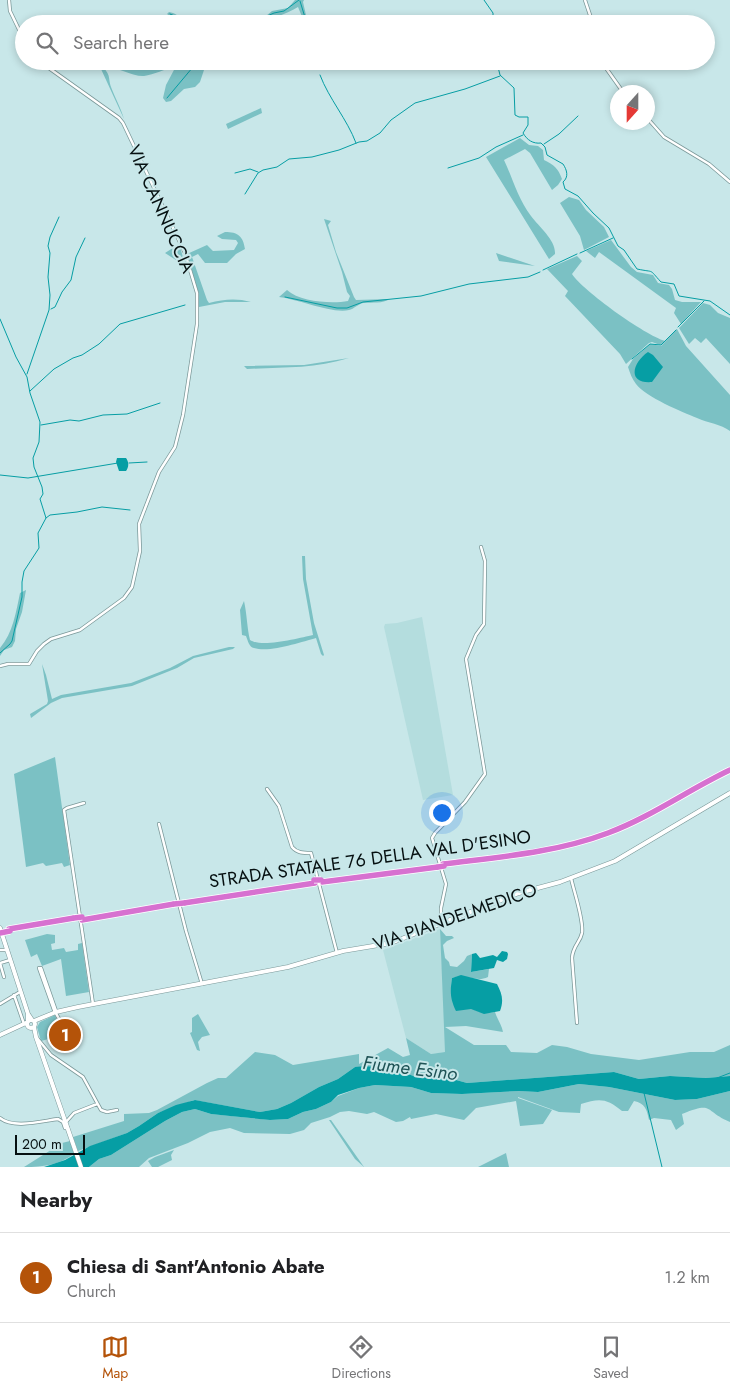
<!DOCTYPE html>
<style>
:root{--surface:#fff;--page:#f2f2f2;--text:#202124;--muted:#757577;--line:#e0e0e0;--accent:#b45309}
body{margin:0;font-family:Jost,sans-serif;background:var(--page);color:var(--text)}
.compass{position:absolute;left:610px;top:85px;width:45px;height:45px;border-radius:50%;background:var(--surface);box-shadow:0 2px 8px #0003;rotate:201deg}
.scale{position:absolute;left:15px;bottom:12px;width:70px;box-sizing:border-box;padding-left:5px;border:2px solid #061011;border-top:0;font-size:14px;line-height:18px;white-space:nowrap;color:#061011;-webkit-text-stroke:4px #c8e7e9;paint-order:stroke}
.you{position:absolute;left:441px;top:812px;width:18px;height:18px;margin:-12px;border:4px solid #fff;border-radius:50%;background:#1a73e8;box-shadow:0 0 0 8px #1a73e833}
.badge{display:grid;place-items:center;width:32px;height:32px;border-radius:50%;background:var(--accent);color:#fff;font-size:16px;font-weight:700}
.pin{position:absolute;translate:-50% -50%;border:2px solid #fff;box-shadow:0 1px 5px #0006}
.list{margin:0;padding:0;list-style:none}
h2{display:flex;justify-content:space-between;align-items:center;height:65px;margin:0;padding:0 20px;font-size:21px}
h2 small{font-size:16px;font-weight:400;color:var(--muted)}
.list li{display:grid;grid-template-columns:32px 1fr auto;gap:15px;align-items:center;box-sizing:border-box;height:90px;padding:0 20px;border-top:1px solid var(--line)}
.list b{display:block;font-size:19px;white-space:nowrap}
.list p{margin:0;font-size:16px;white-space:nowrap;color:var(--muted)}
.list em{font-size:16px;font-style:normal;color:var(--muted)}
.icon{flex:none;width:28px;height:28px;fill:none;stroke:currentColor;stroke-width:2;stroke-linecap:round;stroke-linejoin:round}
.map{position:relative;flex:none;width:730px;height:1167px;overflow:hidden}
.search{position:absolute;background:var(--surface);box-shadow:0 2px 8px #0003;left:15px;right:15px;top:15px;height:55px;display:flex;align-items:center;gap:12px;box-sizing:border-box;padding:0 18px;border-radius:28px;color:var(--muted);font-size:19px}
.sheet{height:155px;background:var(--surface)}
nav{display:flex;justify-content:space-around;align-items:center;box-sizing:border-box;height:70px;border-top:1px solid var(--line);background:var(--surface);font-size:14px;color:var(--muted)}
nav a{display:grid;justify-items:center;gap:2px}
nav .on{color:var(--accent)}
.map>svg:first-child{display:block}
.built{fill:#b4ddde}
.green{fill:#7bc1c4}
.water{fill:#069ea4}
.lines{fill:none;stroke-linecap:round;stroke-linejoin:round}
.stream{stroke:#069ea4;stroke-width:1}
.street-casing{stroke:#7b9899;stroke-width:4}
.secondary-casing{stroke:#7b9899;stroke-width:5}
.highway-casing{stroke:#fff;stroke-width:7}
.street{stroke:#fff;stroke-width:2.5}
.secondary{stroke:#fff;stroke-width:4}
.highway{stroke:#d771d0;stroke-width:5.5}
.highway-bridge-casing{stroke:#fff;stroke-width:7;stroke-linecap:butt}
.highway-bridge{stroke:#d771d0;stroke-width:5.5}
.labels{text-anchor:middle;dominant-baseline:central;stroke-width:4;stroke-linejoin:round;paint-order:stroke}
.street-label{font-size:18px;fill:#061011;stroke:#c8e7e9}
.water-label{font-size:19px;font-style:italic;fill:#1f5356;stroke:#c8e7e9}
</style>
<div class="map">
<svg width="730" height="1167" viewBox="0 0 730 1167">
<rect width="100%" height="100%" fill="#c8e7e9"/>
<path class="built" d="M422,617L453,795L423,800L384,627L385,624L397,623Z
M440,929L446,1052L431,1054L406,1038L383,950Z"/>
<path class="green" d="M295,0H304L303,2L308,24H305L298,7C282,16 261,24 242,24L266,16L272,11L288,8Z
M169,12C175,13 178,16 183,18C189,21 198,23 203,23C218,24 224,15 239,24H182L167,14Z
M95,61H207L200,82L195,87L184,89L171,101L166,102L163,98L166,85L175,68C165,68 154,75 144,76C132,77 119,66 104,68C111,77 108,77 111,87C115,98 121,108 124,119L101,69L95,64Z
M261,108L262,113L228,129L226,124Z
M520,138L529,145L538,146L543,150L544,160C554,165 558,168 562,179L558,185L552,190L530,153L525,149L504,160C513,179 518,199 531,216C539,227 556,240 555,254L549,259L486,157Z
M569,197L579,200L586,210L604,227L609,237L584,250L580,236L560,203Z
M324,219L331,221L328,225L336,252L354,297L356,300L390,299C382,304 373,302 363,303C358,304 354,309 349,310C332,314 298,299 279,297L287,290C300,302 332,304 348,301L350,296L347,292L342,272Z
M225,232C238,232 243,236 245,249L236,254L227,263H205L198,254L192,257L207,300L209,303C224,299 237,298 251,302H225L199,307V294L187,254L207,245L213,251L234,250L238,243L236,240L222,239L217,236Z
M611,240L631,267L637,272L653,275L658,283L669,285L672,289L675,300L682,302H701L681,324L674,313L676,308L599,252L595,258L586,251Z
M179,244L187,270L183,269L179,262L165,253Z
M496,253L535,266L499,261Z
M577,256L582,261L572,274C583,291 645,335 665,341L660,345L652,342L649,343L626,364L620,354L565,296L568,291L547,269Z
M703,303L710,305L718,313L730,318V364L706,338L701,343L695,338L689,344L679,328Z
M677,329L686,346L730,395V431C721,424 708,423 697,418C682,412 646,397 636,384C632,379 630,373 628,367L633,359L650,344L661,346Z
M349,358C314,369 283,367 247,369L244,366L304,365Z
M302,556H305L306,579L314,623L324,655L323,656L321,654L316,638C301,642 270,653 254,648C249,647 248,641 246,636L242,635L240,610L244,601C247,614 247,628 250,640C262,648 299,638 313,635L303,579Z
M26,590L22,612L16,629L15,641L12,647L4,650L0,656V648C13,633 16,612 20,593Z
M229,647H235L233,649L194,658L177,668L132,686L62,698L51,703L31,718L30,714L47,704L48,701L42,664L46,675L52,699L61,695L131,683L170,668L193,656Z
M55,757L70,865L64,867L62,863L46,866L43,863L26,867L14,774Z
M440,929L446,936H452L454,938L447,941L443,945L445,958L449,962L450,966L457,967L464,961L467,956L472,954L471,972L489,969L488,977C475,983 468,973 452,978L451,987C465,1002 472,1016 495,1012C497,1019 502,1025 503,1032L466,1026L445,1027L474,1045H506L511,1052L537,1053L552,1045L567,1047L591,1054L639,1060L690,1052H714L730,1045V1076L706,1078L670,1076L639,1079L614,1072L467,1083L438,1075L416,1077L403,1072L355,1067L338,1079L319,1087L291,1103L277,1109L260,1112L194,1100L158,1113L139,1126L127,1133L78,1151L73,1137L124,1121V1114L149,1113L157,1110L207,1083L218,1078H226L255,1052L275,1055L293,1065L359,1054V1064L388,1048L403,1057L410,1055L406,1038L431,1054L445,1052Z
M47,934L55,935V943L51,944L52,950L64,948L66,952L78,950V944L82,943L89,992L66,996L61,959L42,966L37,954L31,957L25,940Z
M198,1014L210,1035L202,1037L198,1042L200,1051L197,1050L190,1033L192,1032V1018Z
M55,1015L58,1024L53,1029L56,1037L41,1041L37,1027L40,1022Z
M579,1084L609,1087L675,1100L697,1099L730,1091V1122C703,1111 715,1101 682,1114L684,1124L676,1130L671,1120L654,1118L649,1120C647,1110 645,1103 634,1101L628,1111H622C607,1098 599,1098 581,1104L580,1113L559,1112L518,1097V1098L552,1110L543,1124L520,1126L516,1101L476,1108L464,1120L436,1114L411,1119L410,1117L403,1121L396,1122L374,1112L367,1114L349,1111L340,1112L330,1117L311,1123L304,1130L290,1134L244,1133L230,1128L210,1132L188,1143L149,1158L139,1167H89L99,1159L111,1155L165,1121L182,1112L195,1109L211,1114L270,1120L288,1119L303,1112L316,1109L331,1102L338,1096L359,1088L375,1085L411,1087L431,1093L462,1094L519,1091L538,1092Z
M329,1120H331L364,1167L355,1159Z
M70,1141L74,1154C58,1165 44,1167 24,1167L62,1143Z
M174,1150L171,1155L172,1160L158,1167H152L148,1161L155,1157Z
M506,1153L509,1167H478Z"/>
<path class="water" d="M648,352L653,355L663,367L652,382C626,384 633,362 648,352Z
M117,458H126C129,462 129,467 126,471H119L116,462Z
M502,951L507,952L508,954L507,959L503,962L497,960L494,968L471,972L472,954L476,953L480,958L493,955L497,957Z
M461,975L497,984C502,994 504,1000 500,1011L484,1014L471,1009L456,1011C450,998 450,992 452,978Z
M366,1066L403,1072L416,1077L438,1075L467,1083L614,1072L639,1079L670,1076L706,1078L730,1076V1091L697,1099L675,1100L609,1087L579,1084L538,1092L519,1091L462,1094L431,1093L411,1087L375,1085L359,1088L338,1095L331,1102L316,1109L303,1112L288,1119L270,1120L230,1116L211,1114L195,1109L182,1112L165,1121L111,1155L99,1159L89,1167H44L65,1160L90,1146L127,1133L139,1126L158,1113L176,1105L195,1100L260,1112L277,1109L291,1103L319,1087L338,1079L355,1067Z"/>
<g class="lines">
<path class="stream" d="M484,0L493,13V24
M300,1L307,24
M170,14L181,19L208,24
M210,24L225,20L236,24
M245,24L265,17L274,13L284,11L299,0
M113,61L121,64L126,61
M493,61L498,67L500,75L514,88L515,115L519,117H528V125L523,133C527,140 533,144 541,143L545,147L547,155L563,164C567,170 569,177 563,182L565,189L578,196L593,213L609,228L618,246L624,250L637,269C656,273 648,268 661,282L674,284L679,296L710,301L730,315
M320,75C329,99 347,119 356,143
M167,98L198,61
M544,144L559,134L578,116
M448,168L479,158L496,147L523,135
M235,173L250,169L258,172
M245,194L258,173L263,170L277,167L289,159L312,157L339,150L359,142L367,141L380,133L391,120L415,103L465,89L500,76
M580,253L613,238
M543,270L577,254
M285,297L337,308H347L363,302L421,296L469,284L528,277L540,272
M51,309L55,307L62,292L71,280L76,257L85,238
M0,319L16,357L27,377L30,393L40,422L39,442L33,458L34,467L42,487L43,494L40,499L46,518L38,533L39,548L24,571L22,582V597L12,641L10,644L0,653
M678,327L704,301
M632,359L650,344L661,345L676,330
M27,374L49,310L50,295L48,277L50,253L48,246L50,237L59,217
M30,391L54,369L73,358L82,355L99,344L120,324L185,305
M41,425L70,420L79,421L103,415L127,414L160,403
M129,463L147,462
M0,475L28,478L118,463
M46,518L50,515L77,512L102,507L130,510
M717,1078L730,1073
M644,1093L662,1167"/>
<g class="street-casing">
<path id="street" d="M9,0L10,11L24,40
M585,0L593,24
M601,61L623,92
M648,119L664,137L709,164L730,182
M0,666L8,664H29L37,651L44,644L51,639L80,630L124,598L132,587L140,551L139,524L159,472L175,447L183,415L197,324V293L185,253L123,123L119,118L39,61
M267,789L279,806L292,847C297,853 303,853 311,853L337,953
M84,803L67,808L64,810L93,1004
M159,824L186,931L202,984
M571,878C574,892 584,920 582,933C580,943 573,945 572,958L577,1023
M441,923V908L446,884L432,838L435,833L465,802L485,774L466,659L476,635L484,624L485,561L481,547
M0,950H7
M39,968L54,1010L62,1024L56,1030
M41,968L56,1011
M4,977L0,963L10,960
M14,995L24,1024
M0,1004L20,992
M62,1024L72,1022
M37,1038L51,1055L83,1077L101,1110L107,1112L117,1110
M0,1118C13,1129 42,1121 58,1119L63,1122L65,1128H68
M66,1122L74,1113L97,1104"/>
</g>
<g class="secondary-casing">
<path id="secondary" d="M0,928L28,1014L32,1020
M27 1024a4 4 0 1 1 8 0a4 4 0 1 1-8 0Z
M34,1021L56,1012L78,1007L288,967L343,951L391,943L519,893L560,882L615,861L730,793
M34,1027L36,1037L81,1167
M0,1035L28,1022V1014"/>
</g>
<g class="highway-casing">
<path id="highway" d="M443,864C498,857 555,853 608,833C651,817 688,790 730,770
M322,882L438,867
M184,903L315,883
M82,920L174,904
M9,929L74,918"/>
</g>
<use href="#street" class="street"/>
<use href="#secondary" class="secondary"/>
<use href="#highway" class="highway"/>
<g class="highway-bridge-casing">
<path id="highway-bridge" d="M438,867L444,866
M314,880H321
M174,904L184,903
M74,918L82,917
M0,933L10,931"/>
</g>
<use href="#highway-bridge" class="highway-bridge"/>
</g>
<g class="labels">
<g class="street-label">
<text transform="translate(161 209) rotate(66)">VIA CANNUCCIA</text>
<text transform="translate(370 859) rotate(-8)">STRADA STATALE 76 DELLA VAL D'ESINO</text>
<text transform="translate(455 917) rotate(-19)">VIA PIANDELMEDICO</text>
</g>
<g class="water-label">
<text transform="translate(410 1068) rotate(7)">Fiume Esino</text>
</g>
</g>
</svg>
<svg class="compass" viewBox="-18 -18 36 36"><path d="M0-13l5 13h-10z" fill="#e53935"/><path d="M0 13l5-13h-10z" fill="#757577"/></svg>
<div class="scale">200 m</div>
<div class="you"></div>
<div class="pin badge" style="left:65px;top:1035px">1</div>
<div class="search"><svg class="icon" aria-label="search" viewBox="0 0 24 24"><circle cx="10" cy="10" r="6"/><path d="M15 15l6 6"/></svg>Search here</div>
</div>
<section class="sheet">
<h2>Nearby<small></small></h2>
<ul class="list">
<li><span class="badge">1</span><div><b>Chiesa di Sant'Antonio Abate</b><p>Church</p></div><em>1.2 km</em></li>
</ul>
</section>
<nav>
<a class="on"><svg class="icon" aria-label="map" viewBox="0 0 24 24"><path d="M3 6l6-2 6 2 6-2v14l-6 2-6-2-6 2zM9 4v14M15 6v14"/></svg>Map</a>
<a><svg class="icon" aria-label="directions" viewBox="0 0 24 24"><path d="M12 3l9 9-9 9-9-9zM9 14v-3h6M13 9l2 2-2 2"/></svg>Directions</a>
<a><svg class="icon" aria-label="saved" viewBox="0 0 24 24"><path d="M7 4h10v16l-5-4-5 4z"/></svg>Saved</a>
</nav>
